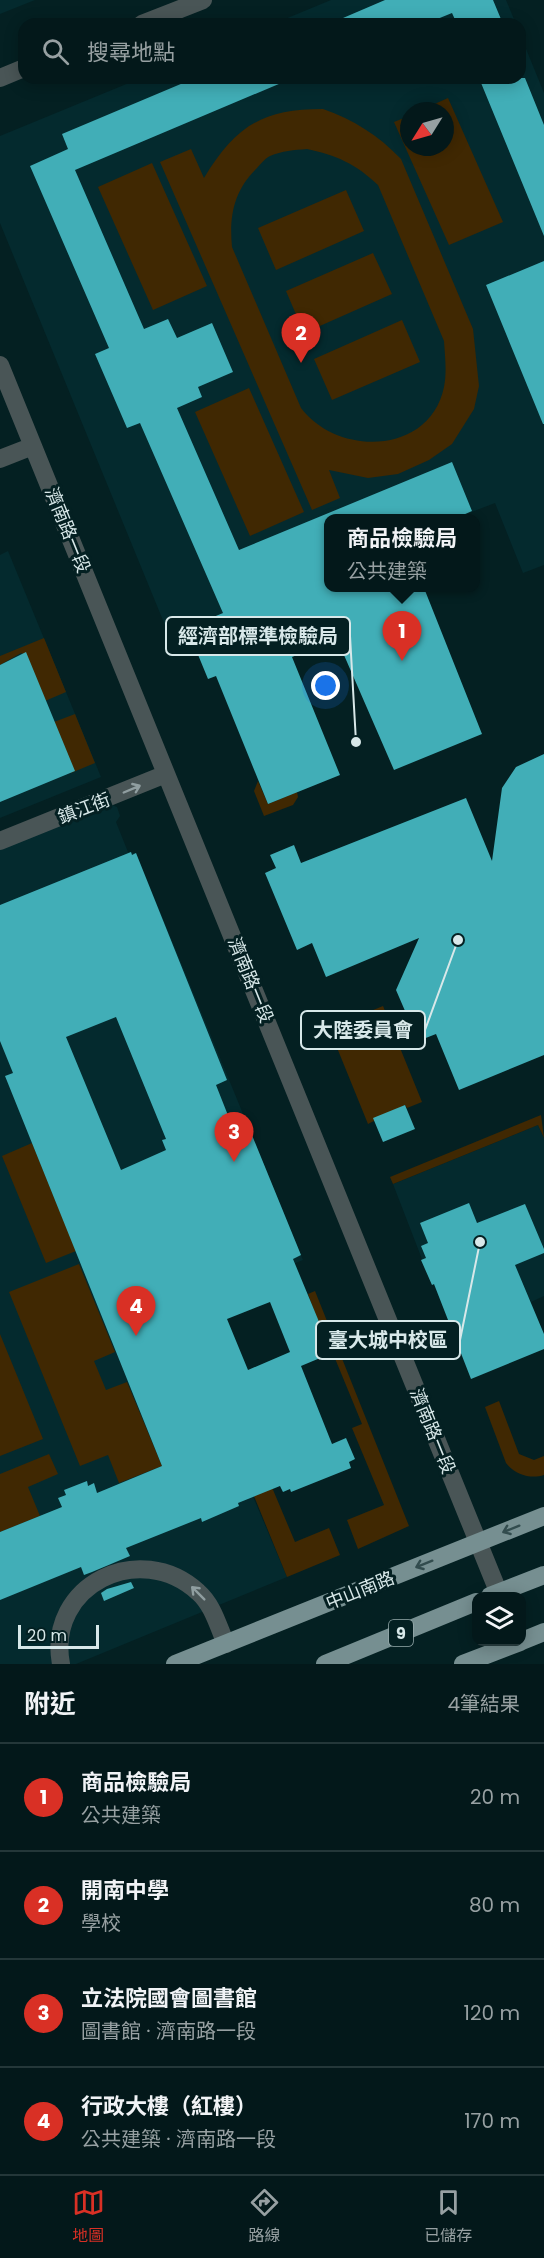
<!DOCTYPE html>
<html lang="zh-TW">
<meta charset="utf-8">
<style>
:root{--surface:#03181a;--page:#0d2123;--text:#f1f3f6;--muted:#97a0a2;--line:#243739;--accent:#d93025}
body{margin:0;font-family:Poppins,"Noto Sans TC",sans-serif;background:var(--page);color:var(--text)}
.controls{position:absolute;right:18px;bottom:18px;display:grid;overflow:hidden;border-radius:12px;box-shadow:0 3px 15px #0003}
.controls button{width:54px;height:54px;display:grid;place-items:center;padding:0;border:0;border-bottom:2px solid var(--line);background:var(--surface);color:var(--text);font:30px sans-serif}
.compass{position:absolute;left:400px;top:102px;width:54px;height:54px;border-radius:50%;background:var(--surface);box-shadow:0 3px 15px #0003;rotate:233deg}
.scale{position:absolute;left:18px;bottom:15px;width:81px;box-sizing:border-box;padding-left:6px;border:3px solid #d8e8e9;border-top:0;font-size:16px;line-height:21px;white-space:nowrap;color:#d8e8e9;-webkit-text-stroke:4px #042022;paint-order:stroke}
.you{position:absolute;left:326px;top:686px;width:21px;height:21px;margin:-15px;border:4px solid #fff;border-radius:50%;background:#1a73e8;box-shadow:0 0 0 9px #1a73e833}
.badge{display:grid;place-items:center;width:39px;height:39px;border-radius:50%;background:var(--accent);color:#fff;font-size:20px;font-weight:700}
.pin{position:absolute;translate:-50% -50px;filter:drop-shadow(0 2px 3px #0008)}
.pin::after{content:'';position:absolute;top:32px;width:21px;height:18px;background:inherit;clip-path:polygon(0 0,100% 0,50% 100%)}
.popup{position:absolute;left:324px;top:514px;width:156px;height:78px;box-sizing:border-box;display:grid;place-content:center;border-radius:12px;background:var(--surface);filter:drop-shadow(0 2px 4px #0005);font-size:20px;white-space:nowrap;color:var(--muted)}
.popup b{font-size:22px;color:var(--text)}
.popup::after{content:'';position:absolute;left:50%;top:100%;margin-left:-12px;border:12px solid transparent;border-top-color:var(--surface)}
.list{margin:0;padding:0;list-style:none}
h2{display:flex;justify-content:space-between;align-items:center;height:78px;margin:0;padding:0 24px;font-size:26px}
h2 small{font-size:20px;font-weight:400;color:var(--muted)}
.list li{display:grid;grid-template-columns:39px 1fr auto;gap:18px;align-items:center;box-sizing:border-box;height:108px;padding:0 24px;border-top:2px solid var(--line)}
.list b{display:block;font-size:22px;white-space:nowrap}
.list p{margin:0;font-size:20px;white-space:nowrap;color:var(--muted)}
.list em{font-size:20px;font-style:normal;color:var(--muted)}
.icon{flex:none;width:33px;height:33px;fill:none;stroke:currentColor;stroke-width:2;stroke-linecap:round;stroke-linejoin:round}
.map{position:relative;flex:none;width:544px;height:1664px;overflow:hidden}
.search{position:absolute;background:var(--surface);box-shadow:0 3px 15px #0003;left:18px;right:18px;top:18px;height:66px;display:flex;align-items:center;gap:15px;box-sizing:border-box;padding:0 21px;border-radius:18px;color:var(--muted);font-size:22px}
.sheet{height:510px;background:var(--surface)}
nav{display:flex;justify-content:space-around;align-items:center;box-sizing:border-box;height:84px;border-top:2px solid var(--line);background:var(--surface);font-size:16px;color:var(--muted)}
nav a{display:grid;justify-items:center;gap:3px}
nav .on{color:var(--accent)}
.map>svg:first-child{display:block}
.built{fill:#042a2e;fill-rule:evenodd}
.green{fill:#402802;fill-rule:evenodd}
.building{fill:#41aeb7;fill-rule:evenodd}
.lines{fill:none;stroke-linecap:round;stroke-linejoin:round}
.minor{stroke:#495556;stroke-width:18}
.major{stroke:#768f91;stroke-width:18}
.oneway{stroke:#909ea0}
.oneway2{stroke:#324c4e}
.labels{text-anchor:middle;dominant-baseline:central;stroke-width:6;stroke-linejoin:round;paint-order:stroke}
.shield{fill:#042022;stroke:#98acad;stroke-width:1.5}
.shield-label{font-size:16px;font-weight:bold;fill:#d8e8e9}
.street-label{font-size:18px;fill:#d8e8e9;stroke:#042022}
.leader{fill:none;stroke:#d8e8e9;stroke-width:2}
.callout-dot{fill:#d8e8e9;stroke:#042022;stroke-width:2}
.callout{fill:#042022;stroke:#d8e8e9;stroke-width:2}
.callout-label{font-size:20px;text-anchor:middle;font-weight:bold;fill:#d8e8e9}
</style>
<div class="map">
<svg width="544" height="1664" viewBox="0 0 544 1664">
<rect width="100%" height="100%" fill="#042022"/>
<path class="built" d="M0,0H35L0,14Z
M331,0H506L516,24H273Z
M520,34L544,93V565L523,573L495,503L456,518H328V570L169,635L0,223V136L141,78H520ZM409,111H445V147H409Z
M8,551L101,777L0,818V555Z
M107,803L117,807L120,816L116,822L128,852L136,853L303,1260L175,1312L287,1577L76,1664H0V847Z
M538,1125L544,1138V1296L531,1302L529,1298L453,1330L434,1285H432L393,1184Z"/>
<path class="green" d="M448,98L503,222L449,245L394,122L409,116V147H445V111H419Z
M323,109C354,120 378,135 401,159L473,329L479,386L474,409L452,444L429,460L398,474L368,478L329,470L340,498L312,510L160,162L191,149L204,178C235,127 261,109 323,109ZM307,149C336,155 356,164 378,185L444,341C445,357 447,372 444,387C430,455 338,457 301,408L232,247C229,216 234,191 256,169C260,165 264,159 270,156C282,151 294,150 307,149Z
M152,163L207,286L153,310L98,187Z
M346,190L364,231L276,270L258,228Z
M373,253L392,294L304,333L286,291Z
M402,320L420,362L332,400L314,359Z
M249,388L304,512L250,536L195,412Z
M44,638L66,692L45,701L27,656L21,653L0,665V656Z
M75,714L95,763L71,773L73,768L54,722Z
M258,781L268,804L297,792L298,797L293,805L264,816L254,791Z
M383,1006L422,1102L407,1108L405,1105L368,1124L329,1028Z
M541,1115L544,1138L538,1125L393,1184L390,1177Z
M32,1143L76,1251L46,1263L2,1156Z
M79,1264L115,1352L94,1361L106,1390L127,1382L162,1466L119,1483L108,1455L80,1466L9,1292Z
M315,1291L409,1526L358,1549L347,1520L384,1505L352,1428L362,1424L334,1356L330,1354L308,1294Z
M0,1334L43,1439L0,1456Z
M499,1401L519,1454L534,1460L544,1456V1475C531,1479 515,1475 506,1463L485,1407Z
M49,1454L58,1474L28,1487L40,1516L0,1532V1474Z
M263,1466L295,1542L329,1528L340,1555L287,1577L245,1474Z"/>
<path class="building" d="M385,0H493L503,24H457L452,13L425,24H329Z
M195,78H293L75,170L144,329L168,319L177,338L212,323L233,372L198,387L202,397L177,408L239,550L452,462L472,511L454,519H328V588H424L482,734L394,770L337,639L292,657L340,775L268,804L216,676L208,679L187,628L223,613L140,423L127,428L95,354L109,348L30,166L68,149L62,134Z
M479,78H525L544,125V236Z
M544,261V424H543L486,285Z
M26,652L75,771L0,802V665Z
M544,754V1055L459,1090L436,1034L418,1041L396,990L419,938L326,977L312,943L297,950L265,873L276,868L270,855L294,845L301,863L466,798L492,861L502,788L516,767Z
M131,852L132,855L136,853L227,1080L216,1085L231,1123L245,1118L301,1255L293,1259L332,1353L301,1366L332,1444L346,1438L355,1459L349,1462L351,1468L291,1492L290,1489L283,1492L280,1486L238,1503L239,1506L202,1522L201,1518L126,1548L130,1556L92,1572L84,1575L81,1567L0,1600V1532L62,1507L58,1498L66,1495L64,1490L87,1481L88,1486L94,1483L97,1493L162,1466L5,1076L13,1073L0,1041V905ZM116,1017L166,1139L162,1140L166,1150L121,1170L66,1037ZM270,1302L290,1352L248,1370L227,1319Z
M405,1105L415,1129L383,1142L373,1118Z
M469,1203L477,1223L525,1204L544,1249V1253L515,1265L544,1334V1349L471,1379L434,1284L432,1285L421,1260L426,1258L421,1246L428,1243L420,1223Z
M131,1582L134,1588L104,1601L101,1593L107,1589Z"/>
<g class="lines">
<path class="minor" d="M142,24L203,0
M0,78L24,68
M0,365L500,1596
M0,459L33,446
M0,841L166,774
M61,1664C46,1585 140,1539 198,1592C213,1605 218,1626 226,1644"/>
<path class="major" d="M490,1596L544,1575
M522,1641L544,1632
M175,1664L544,1516
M325,1664L476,1602
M463,1664L520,1642"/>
</g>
<defs><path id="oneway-shaft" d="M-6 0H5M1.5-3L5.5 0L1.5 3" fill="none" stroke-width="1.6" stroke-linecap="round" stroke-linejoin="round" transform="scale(1.5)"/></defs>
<g class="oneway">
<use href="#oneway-shaft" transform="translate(132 789) rotate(-23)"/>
<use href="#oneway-shaft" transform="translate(198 1593) rotate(-135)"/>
</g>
<g class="oneway2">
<use href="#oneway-shaft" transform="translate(511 1529) rotate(158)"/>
<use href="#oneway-shaft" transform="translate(424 1564) rotate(158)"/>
</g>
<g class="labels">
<rect class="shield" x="389" y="1620" width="24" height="26" rx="4.5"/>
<g class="shield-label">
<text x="401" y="1633">9</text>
</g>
<g class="street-label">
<text transform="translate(68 530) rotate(68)">濟南路一段</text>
<text transform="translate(84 808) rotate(-21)">鎮江街</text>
<text transform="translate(251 980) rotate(68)">濟南路一段</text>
<text transform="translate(433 1431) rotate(68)">濟南路一段</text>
<text transform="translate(360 1590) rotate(-22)">中山南路</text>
</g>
</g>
<path class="leader" d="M356 742L350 636M458 940L425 1030M480 1242L460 1340"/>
<g class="callout-dot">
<circle cx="356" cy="742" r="6"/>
<circle cx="458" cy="940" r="6"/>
<circle cx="480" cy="1242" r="6"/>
</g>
<g class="callout">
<rect x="166" y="617" width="184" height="38" rx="6"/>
<rect x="301" y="1011" width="124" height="38" rx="6"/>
<rect x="316" y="1321" width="144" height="38" rx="6"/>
</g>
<g class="callout-label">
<text x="258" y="643">經濟部標準檢驗局</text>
<text x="363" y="1037">大陸委員會</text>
<text x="388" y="1347">臺大城中校區</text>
</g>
</svg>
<div class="controls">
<button><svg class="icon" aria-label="layers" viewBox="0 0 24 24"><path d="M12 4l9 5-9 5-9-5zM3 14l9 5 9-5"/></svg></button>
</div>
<svg class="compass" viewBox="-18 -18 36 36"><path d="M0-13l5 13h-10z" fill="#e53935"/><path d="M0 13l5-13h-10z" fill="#97a0a2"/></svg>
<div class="scale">20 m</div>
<div class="you"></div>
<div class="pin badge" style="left:402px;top:661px">1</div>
<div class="popup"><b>商品檢驗局</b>公共建築</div>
<div class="pin badge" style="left:301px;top:363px">2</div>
<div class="pin badge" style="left:234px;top:1162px">3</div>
<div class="pin badge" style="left:136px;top:1336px">4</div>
<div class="search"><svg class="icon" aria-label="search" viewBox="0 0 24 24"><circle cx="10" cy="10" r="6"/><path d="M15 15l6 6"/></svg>搜尋地點</div>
</div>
<section class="sheet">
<h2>附近<small>4筆結果</small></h2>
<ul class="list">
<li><span class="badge">1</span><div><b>商品檢驗局</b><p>公共建築</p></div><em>20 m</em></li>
<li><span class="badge">2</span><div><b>開南中學</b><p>學校</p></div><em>80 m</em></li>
<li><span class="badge">3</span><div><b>立法院國會圖書館</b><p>圖書館 · 濟南路一段</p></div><em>120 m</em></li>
<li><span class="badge">4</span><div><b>行政大樓（紅樓）</b><p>公共建築 · 濟南路一段</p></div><em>170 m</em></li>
</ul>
</section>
<nav>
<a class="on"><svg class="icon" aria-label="map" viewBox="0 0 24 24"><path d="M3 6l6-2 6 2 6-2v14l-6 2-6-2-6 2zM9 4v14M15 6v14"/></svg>地圖</a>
<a><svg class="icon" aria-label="directions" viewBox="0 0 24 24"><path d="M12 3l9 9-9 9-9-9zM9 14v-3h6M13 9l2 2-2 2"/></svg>路線</a>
<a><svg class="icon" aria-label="saved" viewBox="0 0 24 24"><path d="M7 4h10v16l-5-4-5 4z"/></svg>已儲存</a>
</nav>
